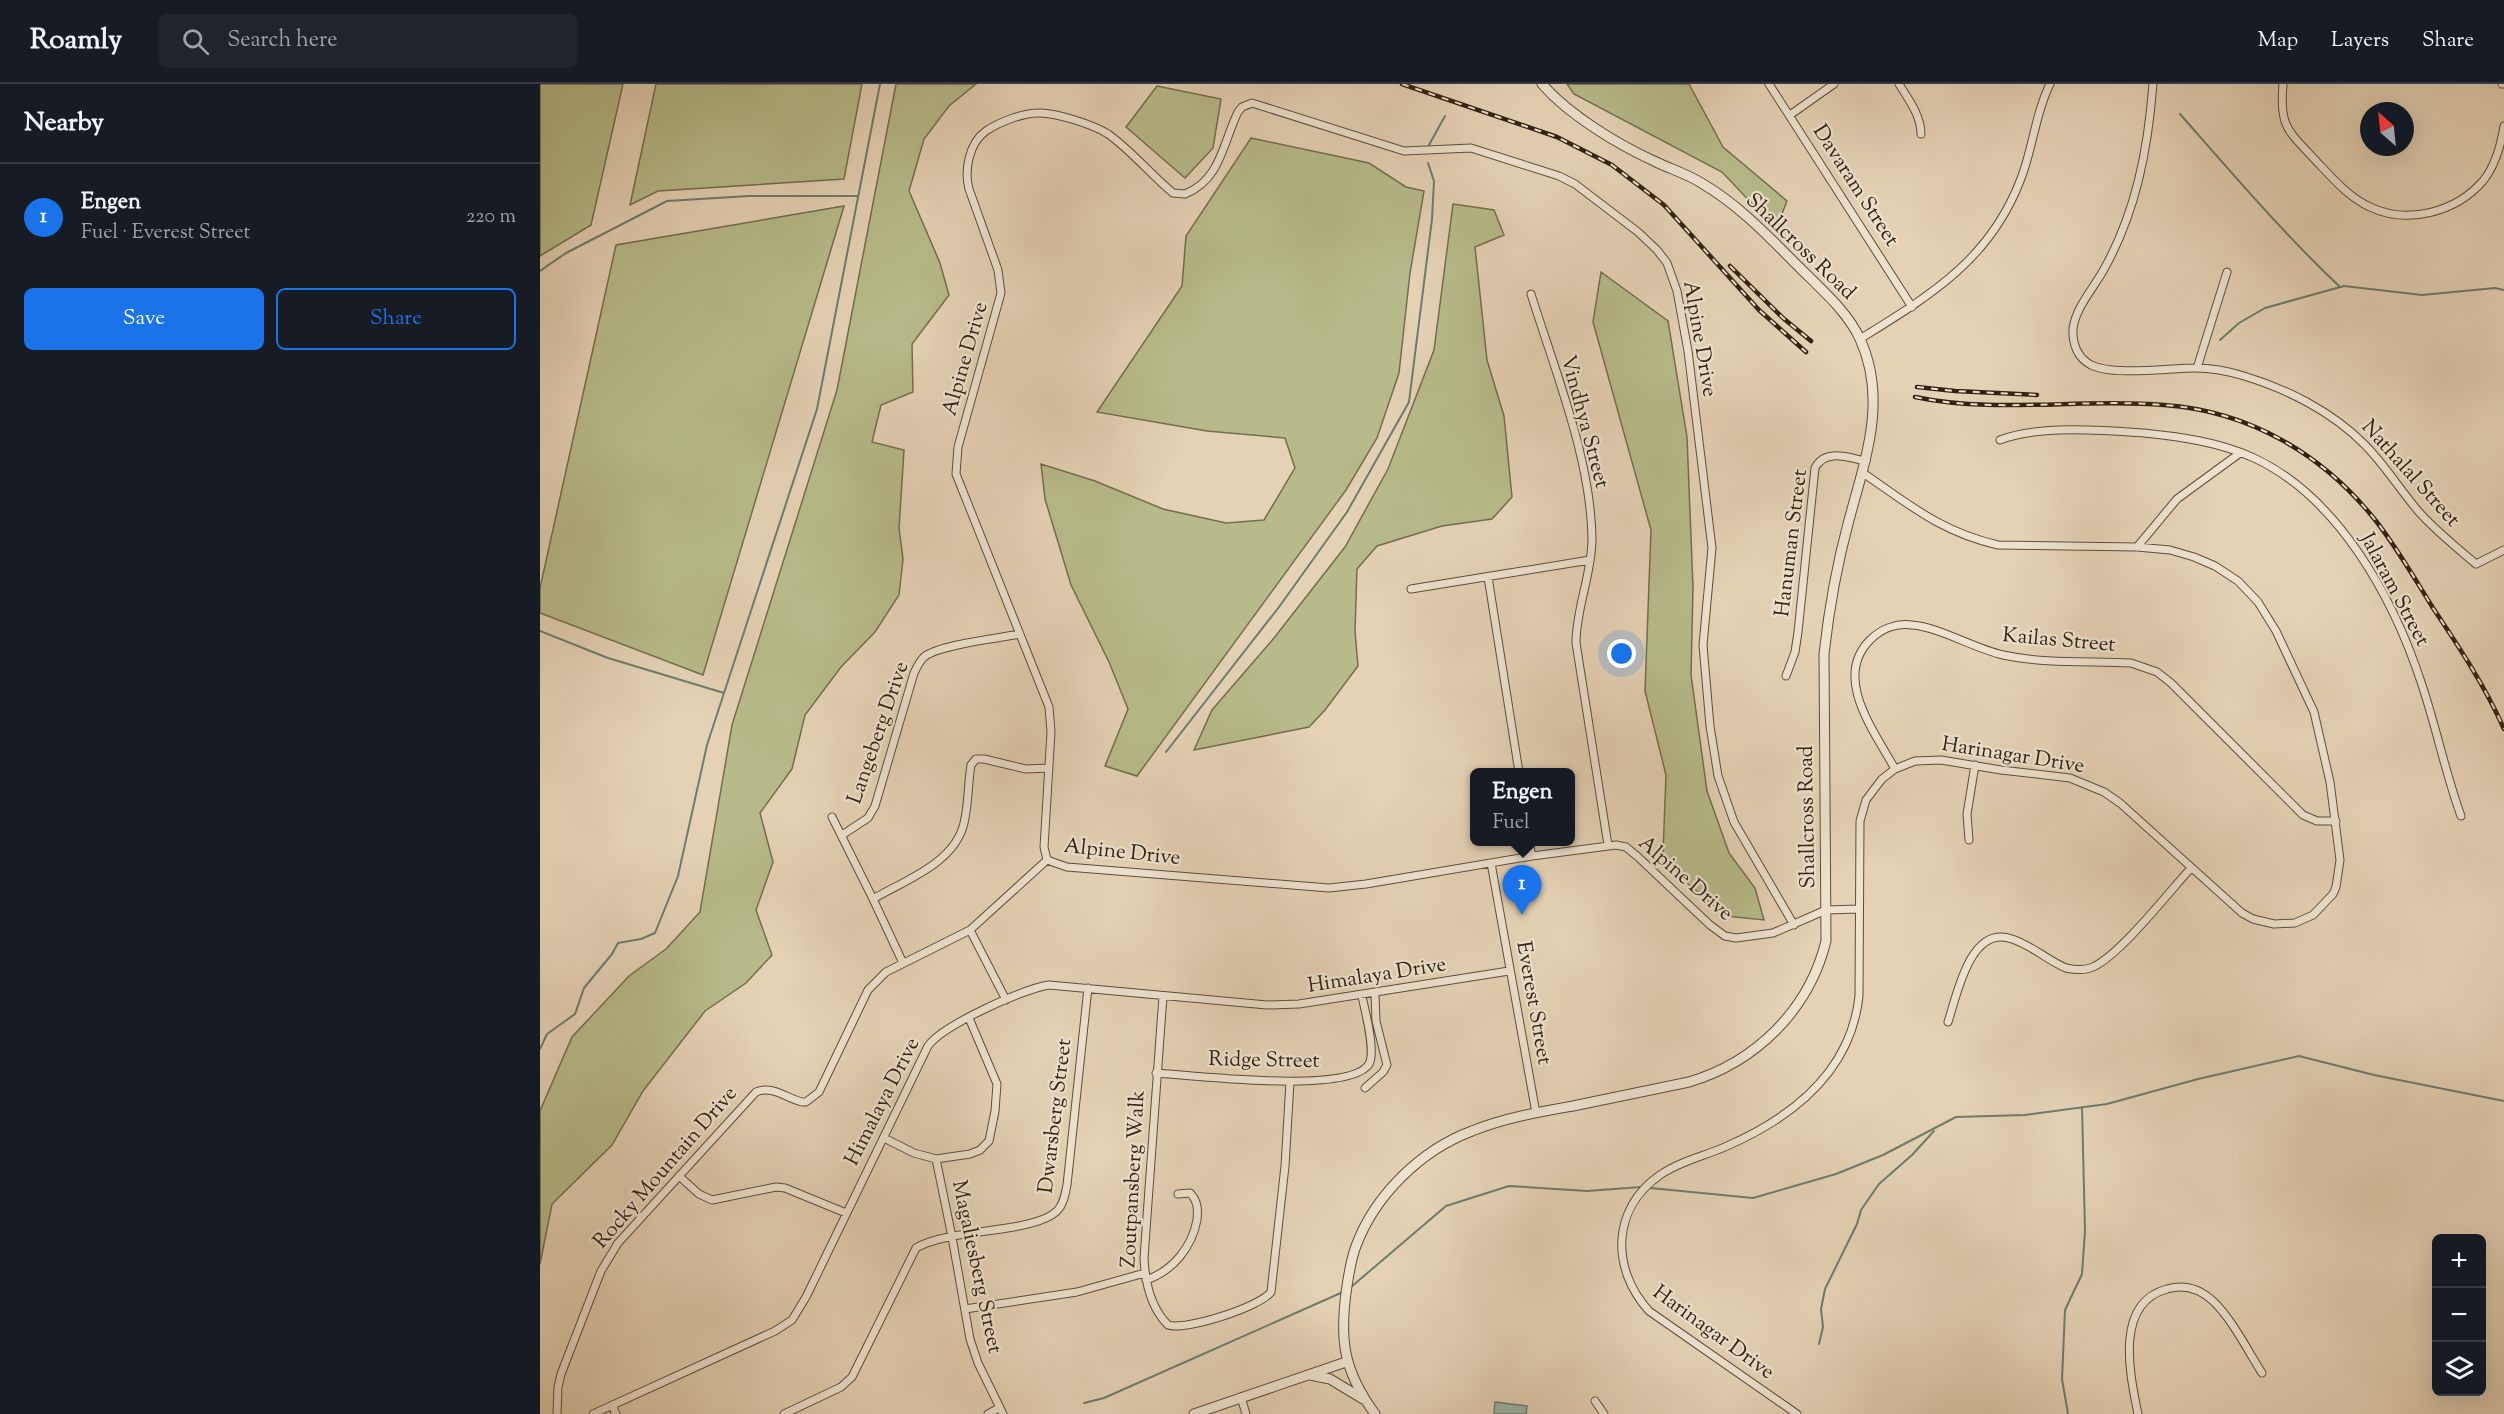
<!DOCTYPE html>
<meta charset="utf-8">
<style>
:root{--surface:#171b24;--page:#20242c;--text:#f1f3f6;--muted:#9ea1a6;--line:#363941;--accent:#1a73e8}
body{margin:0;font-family:"Sorts Mill Goudy",serif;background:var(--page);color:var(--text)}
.controls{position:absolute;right:18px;bottom:18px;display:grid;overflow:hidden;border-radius:9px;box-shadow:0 6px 24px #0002}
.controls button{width:54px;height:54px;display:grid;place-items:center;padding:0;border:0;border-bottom:2px solid var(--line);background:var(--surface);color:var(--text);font:30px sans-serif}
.compass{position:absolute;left:1820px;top:18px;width:54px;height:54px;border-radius:50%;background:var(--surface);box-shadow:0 6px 24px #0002;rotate:333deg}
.you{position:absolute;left:1082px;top:570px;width:21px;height:21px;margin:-15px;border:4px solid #fff;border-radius:50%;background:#1a73e8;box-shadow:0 0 0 9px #1a73e833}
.badge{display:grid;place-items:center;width:39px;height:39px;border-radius:50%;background:var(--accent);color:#fff;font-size:20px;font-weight:700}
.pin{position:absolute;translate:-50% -50px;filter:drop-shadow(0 2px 3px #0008)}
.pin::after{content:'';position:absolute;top:32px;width:21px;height:18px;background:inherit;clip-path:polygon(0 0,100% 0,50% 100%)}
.popup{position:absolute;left:930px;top:684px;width:105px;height:78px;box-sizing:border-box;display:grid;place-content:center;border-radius:9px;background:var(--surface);filter:drop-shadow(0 2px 4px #0005);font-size:20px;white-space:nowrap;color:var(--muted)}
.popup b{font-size:22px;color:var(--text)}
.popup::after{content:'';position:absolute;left:50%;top:100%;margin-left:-12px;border:12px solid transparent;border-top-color:var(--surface)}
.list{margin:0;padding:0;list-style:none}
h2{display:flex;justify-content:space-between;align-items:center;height:78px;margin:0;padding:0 24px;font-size:26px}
h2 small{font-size:20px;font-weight:400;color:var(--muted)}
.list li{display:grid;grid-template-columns:39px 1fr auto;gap:18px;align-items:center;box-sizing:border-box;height:108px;padding:0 24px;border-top:2px solid var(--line)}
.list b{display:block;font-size:22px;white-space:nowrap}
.list p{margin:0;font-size:20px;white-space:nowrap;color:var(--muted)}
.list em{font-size:20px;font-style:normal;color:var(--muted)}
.actions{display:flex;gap:12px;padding:18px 24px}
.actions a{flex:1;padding:14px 0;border:2px solid var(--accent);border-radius:9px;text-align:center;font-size:21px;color:var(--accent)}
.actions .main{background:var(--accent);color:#fff}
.icon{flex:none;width:33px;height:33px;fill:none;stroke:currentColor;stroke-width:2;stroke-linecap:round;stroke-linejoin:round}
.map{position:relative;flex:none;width:1964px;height:1330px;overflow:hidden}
header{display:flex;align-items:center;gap:36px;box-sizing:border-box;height:84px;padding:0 30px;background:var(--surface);border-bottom:2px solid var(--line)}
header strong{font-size:28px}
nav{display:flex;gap:33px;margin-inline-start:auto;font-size:21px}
.search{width:420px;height:54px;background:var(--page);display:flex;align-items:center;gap:15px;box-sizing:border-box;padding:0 21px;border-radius:9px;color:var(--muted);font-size:22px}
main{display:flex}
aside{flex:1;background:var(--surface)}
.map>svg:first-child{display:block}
.green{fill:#b7bb8b;stroke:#746e4e;stroke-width:1.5}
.water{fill:#96b8ad;stroke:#6e7c6e;stroke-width:1.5}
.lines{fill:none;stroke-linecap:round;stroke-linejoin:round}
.stream{stroke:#6e7c6e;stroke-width:2}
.minor-casing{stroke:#5f4d39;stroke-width:9}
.tertiary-casing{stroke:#5f4d39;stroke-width:11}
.minor{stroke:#eee2cf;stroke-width:7}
.tertiary{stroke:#eee2cf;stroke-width:9}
.rail-casing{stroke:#322110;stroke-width:4.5}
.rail{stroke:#eee2cf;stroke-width:2;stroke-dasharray:7;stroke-linecap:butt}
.labels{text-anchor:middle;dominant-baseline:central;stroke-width:4.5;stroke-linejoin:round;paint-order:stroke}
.street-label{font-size:21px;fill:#322110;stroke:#eee2cf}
</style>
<header>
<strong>Roamly</strong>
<div class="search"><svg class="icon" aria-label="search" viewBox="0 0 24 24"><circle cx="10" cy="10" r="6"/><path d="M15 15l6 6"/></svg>Search here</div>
<nav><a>Map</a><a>Layers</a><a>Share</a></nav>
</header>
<main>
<aside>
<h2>Nearby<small></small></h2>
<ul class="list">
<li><span class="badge">1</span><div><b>Engen</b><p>Fuel · Everest Street</p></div><em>220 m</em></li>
</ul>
<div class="actions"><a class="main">Save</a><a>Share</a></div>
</aside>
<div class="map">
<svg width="1964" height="1330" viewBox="0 0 1964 1330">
<rect width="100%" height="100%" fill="#e5d2b5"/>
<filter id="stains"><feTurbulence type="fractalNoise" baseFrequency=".00333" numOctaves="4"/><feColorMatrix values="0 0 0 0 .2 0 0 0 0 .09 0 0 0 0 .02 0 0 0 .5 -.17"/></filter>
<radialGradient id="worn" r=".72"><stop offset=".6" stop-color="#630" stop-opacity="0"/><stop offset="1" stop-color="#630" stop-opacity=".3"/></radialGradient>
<path class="green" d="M0,0H83L51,141L0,172Z
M116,0H322L304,95L118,107L90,121Z
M356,0H436L409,22L384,55L369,107L400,179L409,211L372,260L373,308L341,321L332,358L364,366L359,444L363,475L359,511L335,548L301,583L265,631L252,685L220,729L233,778L216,826L232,871L206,899L165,927L103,1007L72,1061L12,1120L0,1180V1027L32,953L89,892L126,865L160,828L192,641L297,306Z
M1027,0H1149L1183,63L1247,117L1236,145L1182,88L1034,10Z
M617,2L681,15L673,64L645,94L586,43Z
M711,54L829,79L866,103L884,107L870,189L859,289L837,354L806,406L597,692L565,682L588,625L569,578L531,501L505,415L501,380L555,397L623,425L686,439L724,436L755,384L745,354L667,347L557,328L642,202L646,152Z
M913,120L954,126L964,151L935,163L947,276L964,332L972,413L952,435L902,442L837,462L817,485L815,547L818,582L785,626L769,643L654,666L672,626L734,554L805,463L848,385L894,266Z
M304,122L163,591L0,529V504L76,161Z
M1061,188L1128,237L1147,353L1153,503L1151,591L1167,707L1189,769L1215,804L1224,836L1186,832L1147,799L1123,769L1126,691L1105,607L1111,446L1053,238Z"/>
<path class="water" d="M955,1318L987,1322L986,1330H954Z"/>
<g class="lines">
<path class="stream" d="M1640,30C1692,89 1743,149 1800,203
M889,61L905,32
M0,187L26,169L127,117L209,112H318
M1680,256L1699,239L1725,224L1804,202L1882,211L1955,204L1964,206
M0,547L68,574L184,609
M626,668L739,523L807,428L869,318L892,135L894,97L888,79
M0,965L7,950L35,930L44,904L72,870L78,859L101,855L115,849L138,792L167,661L277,325L340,0
M1110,1104L1213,1114L1296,1090L1343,1071L1416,1033L1485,1031L1567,1020L1658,995L1759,972L1834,991L1964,1017
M811,1203L906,1122L969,1102L1047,1107L1101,1103
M1279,1260L1283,1243L1281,1225L1285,1205L1317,1140L1321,1126L1339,1100L1372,1071L1394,1047
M544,1319L564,1314L803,1208
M1528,1330L1522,1295L1525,1226L1542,1190L1545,1147L1542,1023"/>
<g class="minor-casing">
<path id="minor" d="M1229,0L1372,223
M1359,0C1368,15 1381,31 1381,50
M1613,0C1608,65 1596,129 1563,187C1553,205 1531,229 1533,251C1534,264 1540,275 1551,281C1573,292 1629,284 1655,284C1671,284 1688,287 1704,292C1747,305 1793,328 1825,361C1845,381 1860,406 1879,428C1896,447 1916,463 1936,480L1964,466
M1743,0C1739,45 1749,47 1778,79C1794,96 1809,113 1830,123C1868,141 1916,128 1943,97C1956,81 1961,61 1964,42
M1962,0H1964
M1250,31L1294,0
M991,210C1015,287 1051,375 1052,455C1052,490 1036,524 1036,559L1068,761
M1320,255C1389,212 1449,177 1480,97C1493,65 1495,30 1510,0
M1657,284L1687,188
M1460,356C1498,341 1563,346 1604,349C1642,353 1679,358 1714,374C1798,413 1853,513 1881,598C1896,642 1905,688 1921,732
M1597,463L1637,415L1700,369
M948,493L979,688
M871,505L1050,476
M1246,592L1255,568L1258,548L1275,384C1285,364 1309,374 1326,377
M1355,685C1335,648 1292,594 1330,556C1341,545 1356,539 1372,541C1399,543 1433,564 1463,571C1505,580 1549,577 1591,579L1617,588L1631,599L1763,731L1777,737H1796
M292,733L333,815L363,879
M302,751L328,734L335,722L374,589C377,583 379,578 384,573C398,561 459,554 480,550
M1429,756L1427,730L1435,681
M989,758L992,772
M507,776L504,763L511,648L509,623L416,390L418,363L461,209L458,186L429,105C424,86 429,59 446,47C459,38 483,29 498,29C515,28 554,41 568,50C592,67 611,91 633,109L645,110C681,96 683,58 698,28L702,23L712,19L864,67L931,64L1019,92L1035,100L1098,148L1117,166L1127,179L1137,207L1148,267L1172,464L1163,561L1170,642L1178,692L1194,738L1254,841
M507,776L527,783L789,804L826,800L992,772L1076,761L1086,763L1098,773L1170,841L1185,852L1196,854L1233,849L1286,826L1319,825
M951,779L996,1029
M333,815C365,796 415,779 424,739C428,723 428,704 430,688L431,681L436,675H444L486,685L509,684
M430,846L466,916
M623,912L604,1174C605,1197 611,1224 628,1241C645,1247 720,1223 731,1208L745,1082L750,998
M1408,938C1417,911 1430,840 1472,855C1491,861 1507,876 1526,884C1535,886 1544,887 1553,883C1580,871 1629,808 1651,784
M616,989C652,991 810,1011 829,980C836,967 825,927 822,912
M825,1004L843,988L847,981L836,937L835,910
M344,1054L374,1069L396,1075L430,1070L440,1066L449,1057L455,1027L457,1000L429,934
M396,1075L412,1153L430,1255L438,1279L463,1330
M139,1092L159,1110L172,1116L236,1103L245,1104L306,1129
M606,1196C633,1187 652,1163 657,1136C658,1126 658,1117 650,1109L638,1110
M425,1225L537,1208L605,1189
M701,1313L706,1330
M1055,1317L1064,1330
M72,1321L76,1330
M17,1330L18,1303L21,1290L61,1187L78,1159L216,1008C232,1001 246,1014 262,1018H266L279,1008L328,906L346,888L430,846L507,776
M53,1330L235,1247L252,1236L266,1213L388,962C403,941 483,905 509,901L727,921L759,920L969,887
M244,1330L301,1303L312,1293L376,1164C409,1144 493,1150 517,1127C524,1120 525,1110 527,1101L548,904
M448,1330L459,1324
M1257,1330L1109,1227C1071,1185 1071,1125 1120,1091C1140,1077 1165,1072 1187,1062C1253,1033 1311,988 1319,912L1320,737L1326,716L1342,695L1355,685L1375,677L1401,676L1461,686L1530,694L1564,708L1580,719L1702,829L1713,835L1734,840L1755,839L1773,831L1793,810L1796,803L1800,776L1790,698L1774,628L1736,547L1718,518L1698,497L1675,482L1654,473L1630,466L1597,463L1458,461C1401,448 1370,421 1323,389
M1598,1330C1590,1291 1574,1219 1627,1205C1644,1200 1660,1205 1673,1217C1692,1235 1708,1267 1722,1289"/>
</g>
<g class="tertiary-casing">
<path id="tertiary" d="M770,1291L790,1295L823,1315
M654,1330L806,1278
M835,1330C803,1286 799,1255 807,1202C809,1189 811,1175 816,1162C835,1111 881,1066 932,1047C964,1034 999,1028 1033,1022C1071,1014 1110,1006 1149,998C1216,978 1269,926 1286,857L1284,570C1289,525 1297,480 1309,436C1325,376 1348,316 1320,255C1307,227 1281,205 1259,183C1230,154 1199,121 1163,100C1148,90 1130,85 1114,77C1077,60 1029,31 1002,0"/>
</g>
<use href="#minor" class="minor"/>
<use href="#tertiary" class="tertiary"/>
<g class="rail-casing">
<path id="rail" d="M862,0L1017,53L1072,81L1124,121L1219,226L1266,268
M1190,182L1243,234L1271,257
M1377,303L1415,307L1497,311
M1375,313C1456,330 1541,314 1624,321C1709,327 1783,370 1836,437C1857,464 1875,495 1893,524C1919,563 1945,602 1964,645"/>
</g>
<use href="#rail" class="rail"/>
</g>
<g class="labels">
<g class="street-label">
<text transform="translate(1315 102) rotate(57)">Davaram Street</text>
<text transform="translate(1260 163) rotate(44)">Shallcross Road</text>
<text transform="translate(1159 255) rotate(80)">Alpine Drive</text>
<text transform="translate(426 275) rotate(-74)">Alpine Drive</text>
<text transform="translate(1044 338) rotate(75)">Vindhya Street</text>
<text transform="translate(1870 390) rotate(48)">Nathalal Street</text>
<text transform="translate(1252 459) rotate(-83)">Hanuman Street</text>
<text transform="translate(1854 506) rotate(62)">Jalaram Street</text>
<text transform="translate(1519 557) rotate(5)">Kailas Street</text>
<text transform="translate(339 649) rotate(-71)">Langeberg Drive</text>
<text transform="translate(1473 672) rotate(9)">Harinagar Drive</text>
<text transform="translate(1268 733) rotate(-91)">Shallcross Road</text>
<text transform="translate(582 769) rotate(6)">Alpine Drive</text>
<text transform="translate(1145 795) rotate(41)">Alpine Drive</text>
<text transform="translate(837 892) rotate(-9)">Himalaya Drive</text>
<text transform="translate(993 919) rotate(80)">Everest Street</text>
<text transform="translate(724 977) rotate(1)">Ridge Street</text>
<text transform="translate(343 1018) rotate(-63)">Himalaya Drive</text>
<text transform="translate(516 1032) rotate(-83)">Dwarsberg Street</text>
<text transform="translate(126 1084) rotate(-49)">Rocky Mountain Drive</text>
<text transform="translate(594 1095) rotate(-87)">Zoutpansberg Walk</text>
<text transform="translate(436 1183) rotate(78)">Magaliesberg Street</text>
<text transform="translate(1173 1249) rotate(36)">Harinagar Drive</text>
</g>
</g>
<rect width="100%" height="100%" filter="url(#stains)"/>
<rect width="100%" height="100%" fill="url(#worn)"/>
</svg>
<div class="controls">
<button>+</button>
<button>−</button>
<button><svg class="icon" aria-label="layers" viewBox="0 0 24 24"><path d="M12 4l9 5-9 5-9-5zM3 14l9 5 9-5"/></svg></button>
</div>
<svg class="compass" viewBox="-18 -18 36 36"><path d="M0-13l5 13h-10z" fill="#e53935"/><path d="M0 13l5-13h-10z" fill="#9ea1a6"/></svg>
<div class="you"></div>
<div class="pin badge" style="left:982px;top:831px">1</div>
<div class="popup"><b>Engen</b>Fuel</div>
</div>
</main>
